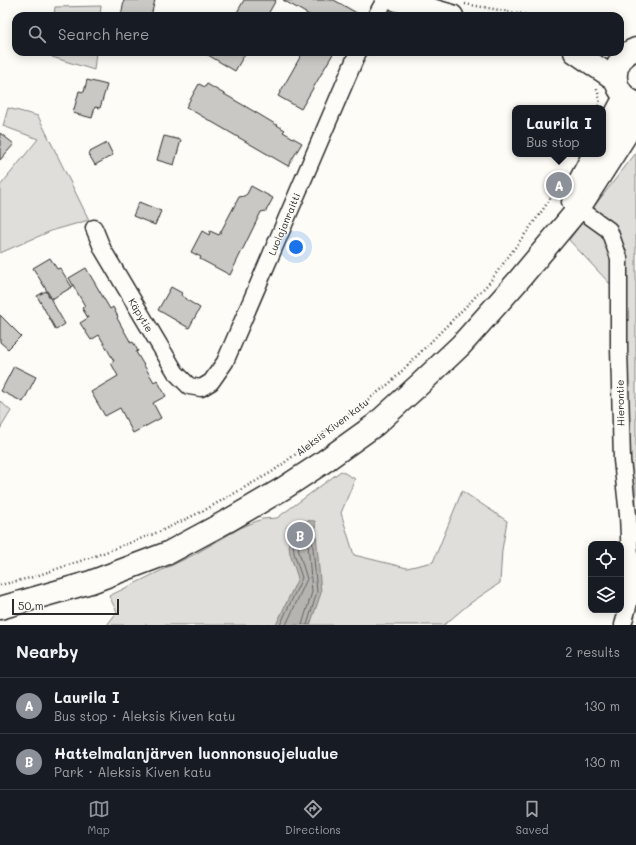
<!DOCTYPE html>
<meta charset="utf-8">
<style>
:root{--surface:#171b24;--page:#242831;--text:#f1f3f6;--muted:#9ea1a6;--line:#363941;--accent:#8c9099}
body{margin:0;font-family:Mali,sans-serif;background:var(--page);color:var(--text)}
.controls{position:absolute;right:12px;bottom:12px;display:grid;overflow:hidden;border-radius:8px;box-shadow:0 2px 10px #0003}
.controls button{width:36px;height:36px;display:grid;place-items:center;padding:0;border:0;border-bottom:1px solid var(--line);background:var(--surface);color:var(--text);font:20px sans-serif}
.scale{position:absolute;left:12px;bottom:10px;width:107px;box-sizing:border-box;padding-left:4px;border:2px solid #2b2b2b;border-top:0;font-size:11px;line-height:14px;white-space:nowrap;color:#2b2b2b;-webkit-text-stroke:3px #fdfcf7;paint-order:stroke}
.you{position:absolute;left:296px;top:247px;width:14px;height:14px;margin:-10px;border:3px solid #fff;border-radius:50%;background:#1a73e8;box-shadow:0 0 0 6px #1a73e833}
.badge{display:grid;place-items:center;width:26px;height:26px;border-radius:50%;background:var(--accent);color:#fff;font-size:13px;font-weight:700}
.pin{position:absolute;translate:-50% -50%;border:2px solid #fff;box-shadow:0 1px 4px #0006}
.popup{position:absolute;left:512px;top:105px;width:94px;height:52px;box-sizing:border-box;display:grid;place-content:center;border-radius:8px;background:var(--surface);filter:drop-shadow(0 1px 3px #0005);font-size:13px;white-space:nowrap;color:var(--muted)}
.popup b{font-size:15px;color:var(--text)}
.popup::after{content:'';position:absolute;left:50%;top:100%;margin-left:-8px;border:8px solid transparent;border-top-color:var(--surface)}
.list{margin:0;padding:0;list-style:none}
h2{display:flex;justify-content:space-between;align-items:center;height:52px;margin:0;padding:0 16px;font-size:17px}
h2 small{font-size:13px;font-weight:400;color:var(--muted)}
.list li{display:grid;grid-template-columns:26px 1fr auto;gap:12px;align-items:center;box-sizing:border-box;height:56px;padding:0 16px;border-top:1px solid var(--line)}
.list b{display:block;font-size:15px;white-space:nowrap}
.list p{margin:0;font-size:13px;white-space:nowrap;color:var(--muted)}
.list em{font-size:13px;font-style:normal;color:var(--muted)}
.icon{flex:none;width:22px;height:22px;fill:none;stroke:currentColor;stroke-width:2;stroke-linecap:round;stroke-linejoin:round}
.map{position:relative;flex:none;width:636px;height:625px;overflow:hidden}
.search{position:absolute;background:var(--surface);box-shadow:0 2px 10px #0003;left:12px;right:12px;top:12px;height:44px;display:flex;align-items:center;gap:10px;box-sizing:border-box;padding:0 14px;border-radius:12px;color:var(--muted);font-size:15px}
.sheet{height:164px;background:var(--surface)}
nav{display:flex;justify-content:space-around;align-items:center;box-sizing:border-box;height:56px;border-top:1px solid var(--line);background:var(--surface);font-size:11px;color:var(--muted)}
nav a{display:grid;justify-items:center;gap:2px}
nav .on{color:var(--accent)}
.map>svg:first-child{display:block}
.green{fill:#dfdeda;stroke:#858482}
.water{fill:#b5b4b1;stroke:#7e7d7b}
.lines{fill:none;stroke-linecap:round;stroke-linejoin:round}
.shore{stroke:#626261;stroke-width:1}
.building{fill:#c9c8c4;stroke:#2b2b2b}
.street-casing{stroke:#2b2b2b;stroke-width:19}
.secondary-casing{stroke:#2b2b2b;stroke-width:25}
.path{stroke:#2b2b2b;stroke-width:2.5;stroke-dasharray:1 3;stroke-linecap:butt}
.street{stroke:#fdfcf7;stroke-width:16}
.secondary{stroke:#fdfcf7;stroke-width:22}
.labels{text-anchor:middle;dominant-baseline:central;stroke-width:3;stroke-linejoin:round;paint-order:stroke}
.street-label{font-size:10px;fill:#2b2b2b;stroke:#fdfcf7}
</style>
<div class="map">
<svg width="636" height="625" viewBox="0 0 636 625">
<rect width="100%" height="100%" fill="#fdfcf7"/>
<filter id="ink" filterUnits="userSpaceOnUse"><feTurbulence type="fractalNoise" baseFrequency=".025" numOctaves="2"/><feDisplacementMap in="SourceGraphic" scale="8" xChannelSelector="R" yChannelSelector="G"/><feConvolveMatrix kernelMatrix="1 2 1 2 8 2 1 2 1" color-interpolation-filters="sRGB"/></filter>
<g filter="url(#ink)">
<path class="green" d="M101,6L100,16H54L55,7Z
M53,52H96L94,70L52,57Z
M8,108L38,116L89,220L51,231L0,253V186L38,139L3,126Z
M636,153V507L633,506L612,286L569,240L588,214Z
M0,401L11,411L0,429Z
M341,471L355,479L341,513L354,555L407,568L433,562L462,491L507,521L502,550L500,583L469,604L444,625H107L117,612L109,596L195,554L240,528L262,519L277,518Z"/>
<path class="water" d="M299,520L315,521L321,593L310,625H276L298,578L290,554L287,527Z"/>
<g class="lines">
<path class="shore" d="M280,625L302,578L294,553L292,530L300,524L310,525L311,526L317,592L307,625
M286,625L307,579L299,552L297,533L302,529L307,531L312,592L302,625"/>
</g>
<path class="building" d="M124,0H155L151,16H121Z
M244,0H276L267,16H235Z
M283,0H334L362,16H311Z
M203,52H246L235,71Z
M303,52H334L301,109L278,96Z
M87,80L107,85L100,108L95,107L92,118L73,113L79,91L84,92Z
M199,84L205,87L207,84L255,112L285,130L283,132L302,143L288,166L186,107Z
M0,133L14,144L0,160Z
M164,136L181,140L174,165L157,160Z
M107,143L113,155L95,165L88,153Z
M251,186L273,198L266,211L261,212L230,275L200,259L201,257L191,252L202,231L209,235L210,231L219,235L239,197L244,196L247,194Z
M139,202L161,211L155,225L133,216Z
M50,258L57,269L60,268L72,287L52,299L33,268Z
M86,268L110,309L113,307L118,317L117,318L131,343L133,342L138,351L136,352L154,382L157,380L166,396L153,403L161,418L133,433L120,408L105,416L91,392L118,376L111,363L114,361L99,335L91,340L80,323L88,318L82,308L85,306L69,278Z
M171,287L182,293L181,295L187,299V300L200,308L189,328L158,310Z
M46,291L65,324L56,330L37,296Z
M0,315L21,336L8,349L0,342Z
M14,366L36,377L23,402L1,391Z"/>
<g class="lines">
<g class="street-casing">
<path id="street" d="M376,16L385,0
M570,202L609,230L619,258V348L622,460L628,515L631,580L630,599L623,625
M94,228L103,250L176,373L189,386L201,388L211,382L225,362L358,52"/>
</g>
<g class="secondary-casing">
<path id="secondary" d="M397,0L452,16
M636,49C609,59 609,93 636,103
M575,52L616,80
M603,138L625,97
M573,194L594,154
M0,608L91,582L168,553L231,519L284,488L322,463L375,425L420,384L461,345L517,282L579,208L636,119"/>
</g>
<path class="path" d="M465,4L534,16
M597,89L600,100L598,108
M0,585L30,578L95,556L161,531L203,511L272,472L390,383L489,283L542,211L555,191"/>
<use href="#street" class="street"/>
<use href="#secondary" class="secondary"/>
</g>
</g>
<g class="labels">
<g class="street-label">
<text transform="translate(284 224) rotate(-67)">Luolajanraitti</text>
<text transform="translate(141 315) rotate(59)">Käpytie</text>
<text transform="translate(620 403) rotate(-91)">Hierontie</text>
<text transform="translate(332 427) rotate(-37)">Aleksis Kiven katu</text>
</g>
</g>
</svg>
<div class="controls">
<button><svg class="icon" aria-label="locate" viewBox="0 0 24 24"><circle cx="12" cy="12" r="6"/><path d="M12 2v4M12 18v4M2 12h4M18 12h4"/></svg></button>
<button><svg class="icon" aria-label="layers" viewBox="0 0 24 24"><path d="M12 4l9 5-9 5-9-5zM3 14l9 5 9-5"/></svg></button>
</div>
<div class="scale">50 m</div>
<div class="you"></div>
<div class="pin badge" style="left:559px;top:185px">A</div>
<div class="popup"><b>Laurila I</b>Bus stop</div>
<div class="pin badge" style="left:300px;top:535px">B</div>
<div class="search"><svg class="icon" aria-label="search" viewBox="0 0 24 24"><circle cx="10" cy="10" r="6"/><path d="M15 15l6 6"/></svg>Search here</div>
</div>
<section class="sheet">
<h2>Nearby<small>2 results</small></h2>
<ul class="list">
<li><span class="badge">A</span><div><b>Laurila I</b><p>Bus stop · Aleksis Kiven katu</p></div><em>130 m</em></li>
<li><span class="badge">B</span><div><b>Hattelmalanjärven luonnonsuojelualue</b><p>Park · Aleksis Kiven katu</p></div><em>130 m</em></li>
</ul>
</section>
<nav>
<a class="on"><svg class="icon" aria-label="map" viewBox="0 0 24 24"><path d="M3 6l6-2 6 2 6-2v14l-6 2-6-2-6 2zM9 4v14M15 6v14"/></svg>Map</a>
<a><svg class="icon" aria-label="directions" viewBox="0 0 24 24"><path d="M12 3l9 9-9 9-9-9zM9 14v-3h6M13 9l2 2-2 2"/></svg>Directions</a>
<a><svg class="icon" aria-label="saved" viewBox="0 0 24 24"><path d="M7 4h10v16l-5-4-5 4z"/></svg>Saved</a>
</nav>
